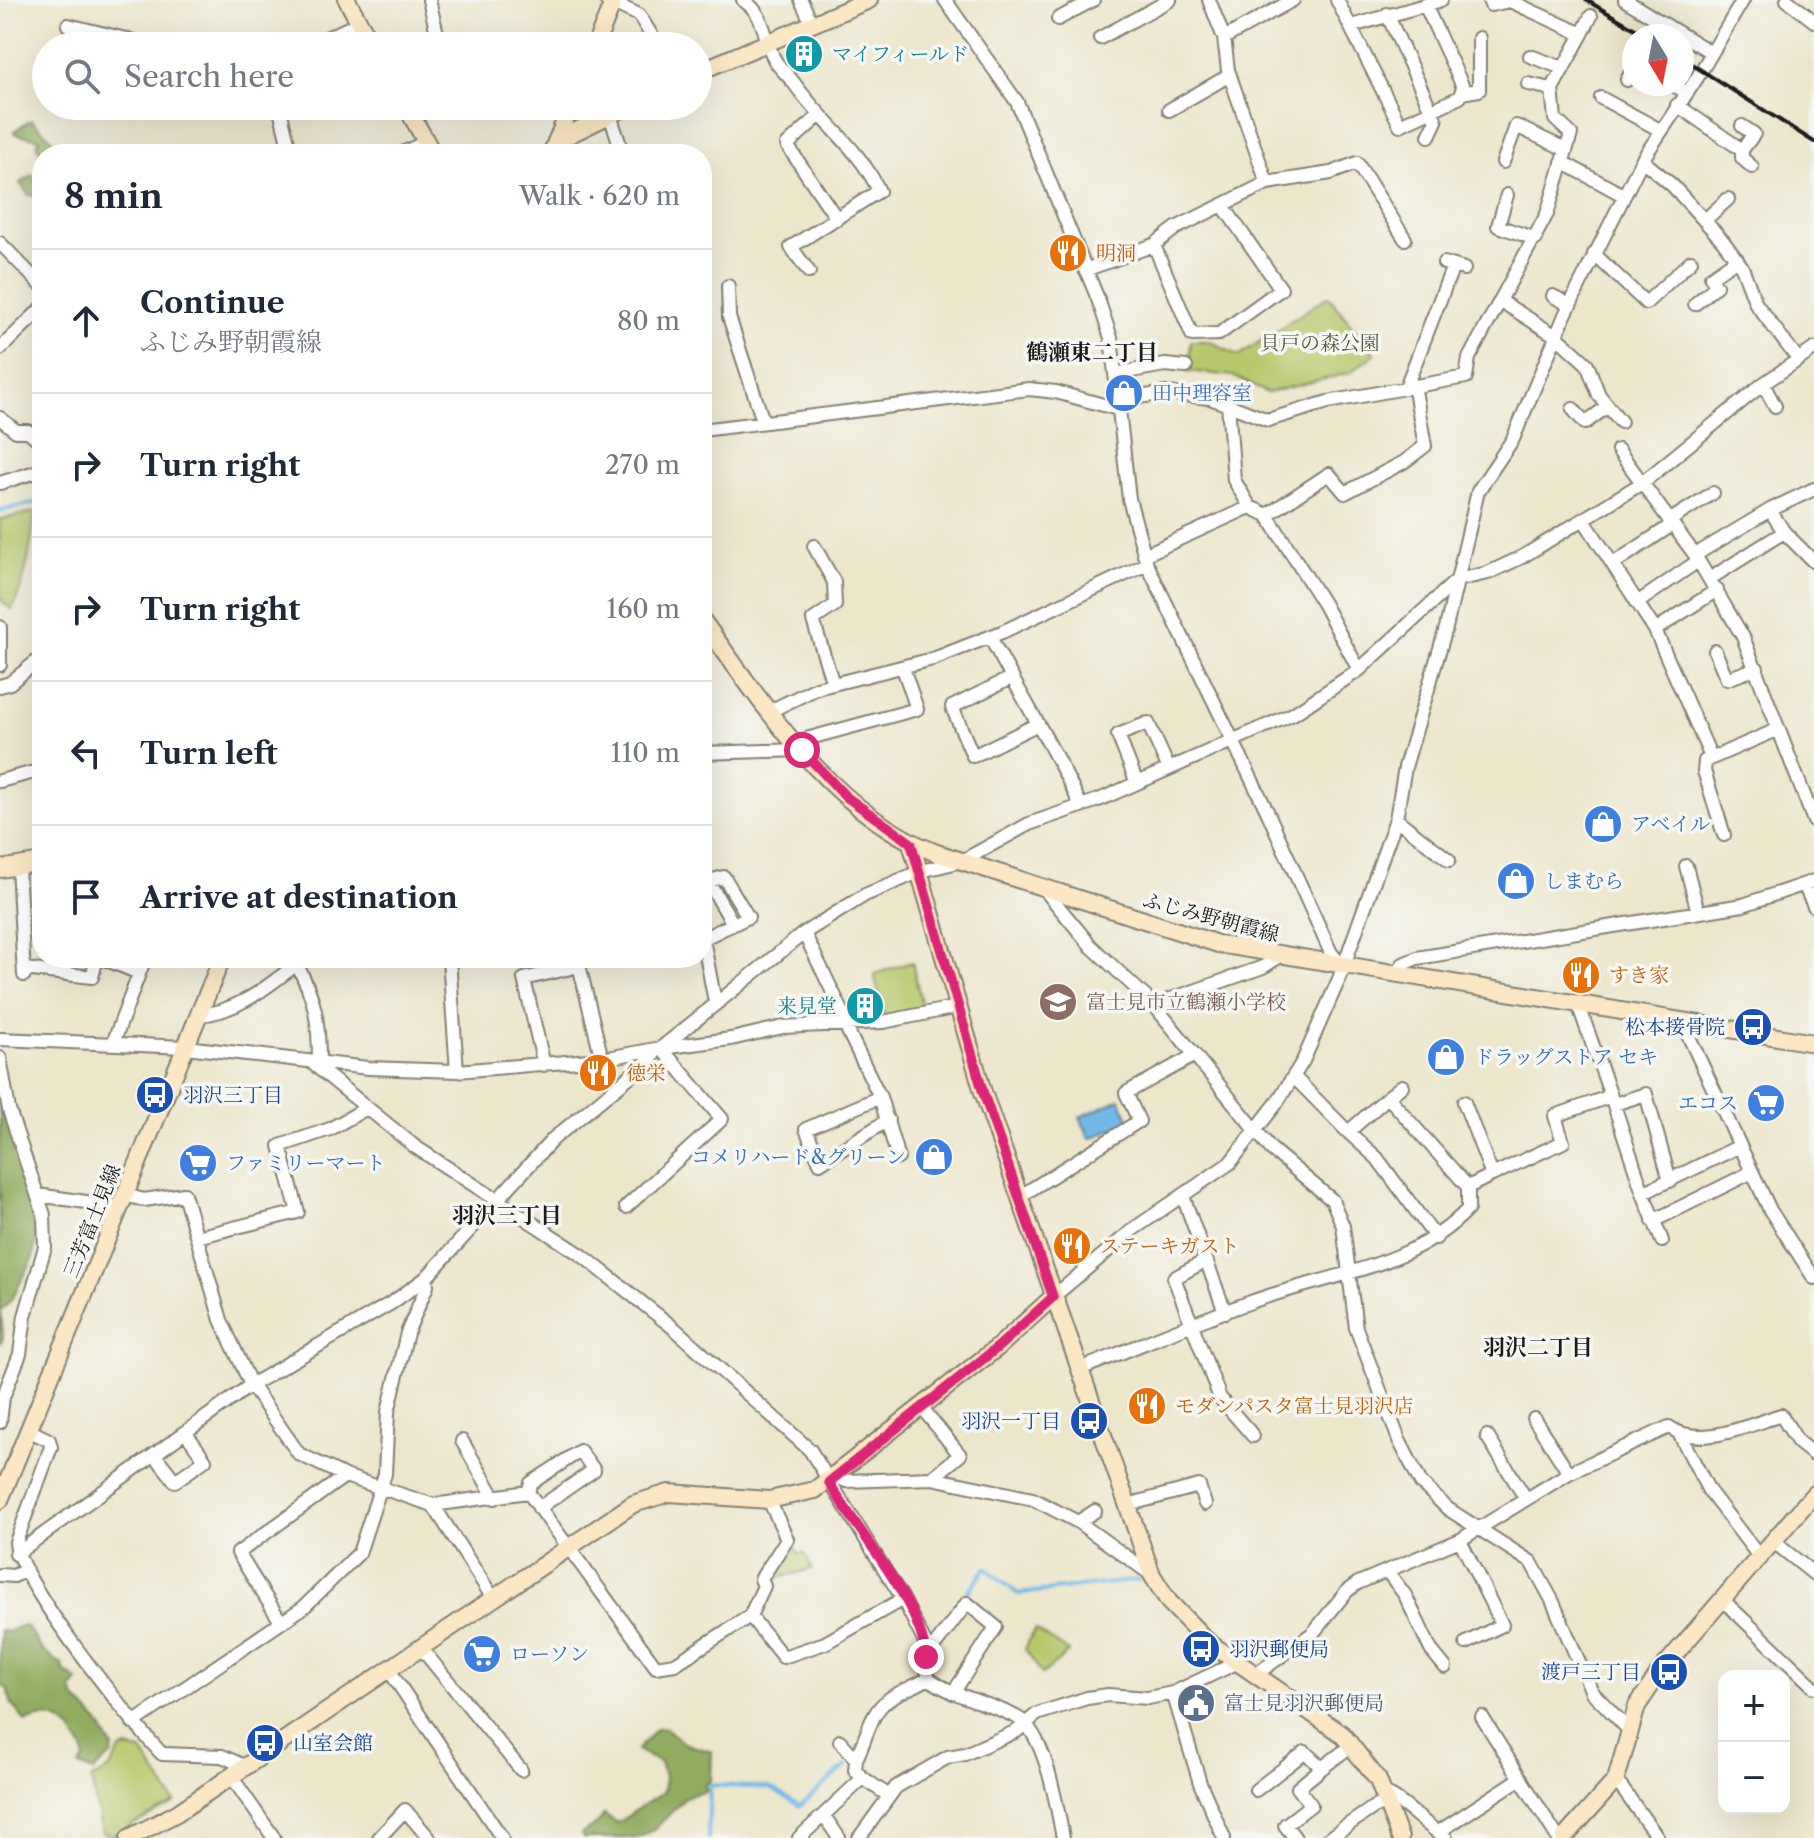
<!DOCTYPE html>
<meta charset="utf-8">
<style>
:root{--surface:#fff;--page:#f2f2f3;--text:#1f2937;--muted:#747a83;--line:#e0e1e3}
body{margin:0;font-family:"Libre Caslon Text","Noto Serif JP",serif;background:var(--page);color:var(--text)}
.controls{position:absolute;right:24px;bottom:24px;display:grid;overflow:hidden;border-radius:16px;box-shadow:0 8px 32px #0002}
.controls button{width:72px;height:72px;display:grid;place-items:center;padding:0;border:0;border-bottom:2px solid var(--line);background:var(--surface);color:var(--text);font:40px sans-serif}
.compass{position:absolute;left:1622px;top:24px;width:72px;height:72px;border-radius:50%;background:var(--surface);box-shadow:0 8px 32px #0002;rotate:170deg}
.stop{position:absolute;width:24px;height:24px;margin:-18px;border:6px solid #db2777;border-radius:50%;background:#fff}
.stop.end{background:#db2777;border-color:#fff;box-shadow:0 2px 8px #0008}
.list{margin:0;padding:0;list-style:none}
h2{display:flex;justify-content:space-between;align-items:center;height:104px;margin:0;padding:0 32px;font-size:34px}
h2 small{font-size:26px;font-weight:400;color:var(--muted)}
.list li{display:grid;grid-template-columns:52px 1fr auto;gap:24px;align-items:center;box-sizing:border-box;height:144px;padding:0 32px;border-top:2px solid var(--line)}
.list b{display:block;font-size:30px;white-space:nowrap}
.list p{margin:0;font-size:26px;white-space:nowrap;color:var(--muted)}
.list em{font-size:26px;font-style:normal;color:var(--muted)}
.icon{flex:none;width:44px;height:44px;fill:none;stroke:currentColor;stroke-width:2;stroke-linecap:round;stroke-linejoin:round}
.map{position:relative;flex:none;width:1814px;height:1838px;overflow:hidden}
.search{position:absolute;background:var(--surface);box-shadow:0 8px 32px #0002;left:32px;top:32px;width:680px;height:88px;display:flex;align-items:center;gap:20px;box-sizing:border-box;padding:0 28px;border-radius:44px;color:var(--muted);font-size:30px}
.panel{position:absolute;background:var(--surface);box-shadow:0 8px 32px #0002;left:32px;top:144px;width:680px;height:824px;border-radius:32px}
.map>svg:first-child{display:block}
.green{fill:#b7c86c;stroke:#6a7244;stroke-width:2}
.forest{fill:#91ac60;stroke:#56643e;stroke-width:2}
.water{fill:#71b9e9;stroke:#466a82;stroke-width:2}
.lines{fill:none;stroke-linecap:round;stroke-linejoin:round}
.stream{stroke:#71b9e9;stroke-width:4}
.street-casing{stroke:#848174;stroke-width:16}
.secondary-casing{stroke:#848174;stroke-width:20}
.street{stroke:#fff;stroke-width:12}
.secondary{stroke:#fbe7c3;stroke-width:16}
.rail{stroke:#1c1c1c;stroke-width:4}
.route{stroke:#db2777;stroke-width:10}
.labels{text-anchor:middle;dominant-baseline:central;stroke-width:7;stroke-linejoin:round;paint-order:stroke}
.culture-label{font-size:20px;fill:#0d838f;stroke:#f6f6f2;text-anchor:start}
.food-label{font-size:20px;fill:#c56008;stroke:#f6f6f2;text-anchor:start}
.park-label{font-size:20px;fill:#525838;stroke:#f6f6f2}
.shop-label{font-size:20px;fill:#366cbe;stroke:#f6f6f2;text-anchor:start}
.street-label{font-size:20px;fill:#1c1c1c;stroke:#f6f6f2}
.education-label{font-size:20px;fill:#785e54;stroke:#f6f6f2;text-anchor:start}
.transit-label{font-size:20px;fill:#164399;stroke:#f6f6f2;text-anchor:end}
.service-label{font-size:20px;fill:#4e5e75;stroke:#f6f6f2;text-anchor:start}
.neighbourhood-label{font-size:22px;font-weight:bold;fill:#1c1c1c;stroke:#f6f6f2}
</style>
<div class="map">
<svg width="1814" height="1838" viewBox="0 0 1814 1838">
<rect width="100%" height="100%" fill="#f6f6f2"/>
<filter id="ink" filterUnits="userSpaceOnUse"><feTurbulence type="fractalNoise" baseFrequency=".0125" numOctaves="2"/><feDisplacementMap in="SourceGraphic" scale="16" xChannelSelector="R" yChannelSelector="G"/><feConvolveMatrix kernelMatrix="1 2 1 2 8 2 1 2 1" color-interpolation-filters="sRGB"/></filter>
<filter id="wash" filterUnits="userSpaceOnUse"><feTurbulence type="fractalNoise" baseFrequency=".006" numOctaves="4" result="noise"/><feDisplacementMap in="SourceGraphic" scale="32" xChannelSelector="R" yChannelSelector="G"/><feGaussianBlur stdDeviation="1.8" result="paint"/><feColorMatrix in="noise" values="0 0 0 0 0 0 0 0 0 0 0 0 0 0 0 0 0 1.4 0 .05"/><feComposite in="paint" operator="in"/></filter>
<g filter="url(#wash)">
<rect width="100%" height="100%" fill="#ece6cb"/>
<path class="green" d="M1328,296L1375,354L1349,373L1267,393L1233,376L1188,371L1191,341H1210L1238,356Z
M35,512C31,546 27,579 12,610L0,599V519Z
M912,962L923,1011L885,1019L874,974Z
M792,1542L799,1554L804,1552L812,1569L767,1581L771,1570Z
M1035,1629L1069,1652L1042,1674L1025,1649Z
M126,1748L142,1751L175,1803L113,1835L102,1833L91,1779L110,1769L120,1750Z"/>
<path class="forest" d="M31,120C45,131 55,143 68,154L42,156L37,145L40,139L15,134L14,131Z
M32,175L42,185V213L36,197L29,195L20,183Z
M0,1070L27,1192L42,1215L32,1261L11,1300L1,1311L3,1338L0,1344Z
M20,1626H26C43,1648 36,1650 62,1664L65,1672L78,1681L71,1689L76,1699L99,1723L113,1748L111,1756L93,1772L79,1766L84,1760C85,1748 81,1747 75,1737C63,1717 47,1713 26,1722L12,1705L7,1688L0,1685V1630L8,1632Z
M666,1728L683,1743L712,1752L711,1780L705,1785L707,1791C700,1794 690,1793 684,1799C668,1813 658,1833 635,1838C619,1838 599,1838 583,1838L581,1834L598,1823L604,1814L617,1823L663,1792L665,1777L660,1763L637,1750L656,1729Z"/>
<path class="water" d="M1120,1099L1130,1121L1090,1139L1080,1117Z"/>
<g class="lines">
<path class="stream" d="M0,511L42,501
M928,1643L986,1568L1018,1594L1139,1580
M708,1838L710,1785L770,1788L800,1806L846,1766"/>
</g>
</g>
<g filter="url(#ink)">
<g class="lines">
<g class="street-casing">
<path id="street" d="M429,0L440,46
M606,0L639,15L658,46
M743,0C766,15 763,36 774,59C779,68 788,75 794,83C821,122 859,147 879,191L791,247L809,272
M801,0L812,24
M945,0L1017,102L1098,299L1111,338L1129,499L1147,564L1267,811L1331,953L1342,966
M1337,0L1400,125L1460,97L1463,87L1425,5L1352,26
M1625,0L1712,53
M1787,0L1814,21
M1425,5L1441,0
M1387,14L1436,121L1429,136
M1058,19L1093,0
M68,25L155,46
M1582,34L1591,16
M1100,38L1170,0
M1224,38L1293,0
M309,46L359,23
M1530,56L1563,68
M1627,80L1634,67
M1528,84L1552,89
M1671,84L1686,92
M1461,93L1479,90V38
M1601,98L1660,130
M1677,105L1742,150L1754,134L1742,126
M279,106L291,154
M1169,110L1230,75
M411,114L458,106
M610,115L623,154
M820,115L787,145L837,219
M1742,150V158L1752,167
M400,154L426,142
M526,154H535
M1642,160L1672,185L1723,241L1742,267L1756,304L1798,359
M1503,162L1516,126L1565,149
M1562,162L1623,195
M1267,183L1331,173L1357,163L1405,239
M1507,195L1498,226L1536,239
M1706,219L1728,199
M0,243L42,286
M1154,245L1192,335L1219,334L1281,289L1224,207
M1594,254L1646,303L1691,261
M1444,263L1464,269
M1085,270L1154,245L1176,228L1267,183L1228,70L1224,38L1209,0
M728,286L729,317L763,421
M1553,296L1570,305
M1502,302L1556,336L1587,364L1599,395L1621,422
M1695,304L1716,286L1711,277L1737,259
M0,349L42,308
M1115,374L1165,365L1186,367
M1763,384L1775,406
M1406,387L1453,266
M1117,400L1167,393L1210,398L1268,420L1328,402L1466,377L1469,358L1547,214L1571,134L1555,119L1552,89L1582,34L1510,1L1491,5L1489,0
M1228,404L1234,480L1250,507
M1573,409L1585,423L1608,406
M0,418L16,431H28L42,443
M702,430L1029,389L1056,392L1118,409
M1618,450L1695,555L1743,637L1814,821
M0,483L42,470
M1770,510L1784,532L1814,562
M1267,515L1329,474L1345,493L1404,462L1425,446L1414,385
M1584,520L1655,630L1711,757
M1669,521L1713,493
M814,546L834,582L835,605L813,620L833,684
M1144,555L1250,507L1267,515L1323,603L1359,670
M1695,555L1770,510L1814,489
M1613,564L1672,525
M1711,578L1784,532
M1637,603L1698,561
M0,627V665
M1655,630L1717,590
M990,637C1020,694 1054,748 1081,806
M1715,651L1727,679L1757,668
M1011,678L952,707L973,756L1036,725
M0,686L10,683L42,657
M770,711L817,688L933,659L1002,632L1147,564
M795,742L917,709L903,668
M702,753L802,750
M0,781L42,770
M1137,783L1118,735L1148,723L1169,769
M1396,819L1449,860
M1724,835L1704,771L1705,761L1779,729
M18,866L24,975
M1686,866L1698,912
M708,881L733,924
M702,883L724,877L748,917L702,939
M1804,885L1814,906
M1044,889L1091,946L1154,1005L1271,1149L1332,1200L1343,1226L1356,1328L1399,1440L1421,1483L1448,1509L1531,1562L1552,1600L1592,1692L1631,1732
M804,933L848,1023
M703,939L715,1002
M102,958L139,973
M449,958L457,1071
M578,961L602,1059
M296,964C316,997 319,1024 319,1062
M24,969L92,977L97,958
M1396,975L1403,964L1417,958L1743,905L1814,881
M1154,1005L1263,967L1280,956
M199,1015C241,1012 272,982 305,958
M1682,1022L1770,1210L1814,1278
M844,1023L880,1097L898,1158
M0,1039L186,1047L368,1068L457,1071L602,1059L661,1048L804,933L865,895L921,871L962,861L1029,824L1101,799L1293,714L1359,670L1457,580L1488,573L1522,557L1642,483L1763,384L1814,349
M113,1043L145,958
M661,1048L731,1039L783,1027L883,1022L958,1007
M0,1058L9,1110L44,1215L45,1247L25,1316L20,1354L3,1397L0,1422
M311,1062L414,1146L583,1256L675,1329L810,1450L903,1599L925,1643L928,1678C955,1698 989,1702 1018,1718C1046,1734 1057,1808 1063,1838
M544,1065L524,979L579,966
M880,1097L806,1129L820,1163L888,1120
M1388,1097L1402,1086
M1612,1099L1643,1193
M1464,1102L1492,1175L1468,1187
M1614,1104L1646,1094L1670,1181
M1348,1132L1377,1158L1436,1238
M1492,1175L1563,1142L1555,1116L1611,1096L1578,1004
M38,1195L120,1207
M125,1195L144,1200L184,1194L221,1320L251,1385L299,1454L345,1476L433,1505L528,1492L656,1667L675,1664L750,1616L783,1657L825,1643L903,1599
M1183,1196L1225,1312
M1019,1197L1139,1121L1126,1093L1195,1055
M626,1207L722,1119L661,1048
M1653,1221L1752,1172
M197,1237L298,1212L280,1146L330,1129L365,1109
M1662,1241L1643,1193L1740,1146
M1205,1261L1174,1278L1220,1398L1253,1436
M1053,1297L1135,1228L1230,1163L1276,1104L1303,1061L1339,979L1396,819L1405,767L1446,628L1478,491L1513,439L1565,315L1642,160L1697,78L1743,0
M1080,1369C1137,1347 1193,1322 1251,1302C1324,1275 1412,1269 1468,1209V1187L1388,1097L1348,1132L1294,1077
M922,1408L960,1455L932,1478
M1534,1419L1569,1473
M28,1430L49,1440L51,1447L16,1542C18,1582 131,1721 162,1754L222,1756L246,1767
M1680,1435L1709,1491L1761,1559
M1487,1436L1526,1499
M462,1441L495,1498
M155,1455L175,1481L205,1460L186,1433
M837,1477L846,1481L932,1478L1033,1499L1078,1522L1152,1575
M528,1492L531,1483L580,1451L594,1470L539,1508
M433,1505L493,1598
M1127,1505L1199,1486L1205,1504
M1078,1522L1095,1511
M1460,1540L1502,1625L1466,1643
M1774,1542L1814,1574
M16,1554L251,1385L393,1302L426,1278L553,1139L651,1059L657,1049
M1387,1571L1405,1595L1431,1650L1445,1667
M0,1575L14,1576L26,1570
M1724,1601L1814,1687
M750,1616L764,1586L761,1579L787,1539L769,1500
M281,1622L238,1553L345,1476
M421,1648L521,1770
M926,1657L967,1603L996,1627L953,1693
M389,1670L502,1838
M1255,1675L1313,1633L1347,1591L1358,1583L1460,1540L1569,1473L1669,1427C1699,1449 1749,1425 1781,1415L1798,1442L1814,1455
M1173,1693L1200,1783L1224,1838
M1482,1717L1558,1838
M133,1723L304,1607L359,1553L385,1474L388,1412L407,1333L427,1286L426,1278
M856,1759C867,1739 869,1713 889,1699C901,1690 916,1687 928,1678
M231,1776L274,1838
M863,1778L889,1796
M1616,1780L1658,1838
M1256,1790L1305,1752L1322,1768L1352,1745
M1385,1794C1400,1798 1427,1827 1446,1838
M824,1816L839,1838
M1437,1833L1521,1778
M379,1838L405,1810L429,1838
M799,1838L863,1778L855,1770L856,1759L840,1741
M859,1838L896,1787L948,1757L965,1754L1017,1731L1037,1714L1087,1698L1108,1695L1148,1698L1173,1693L1236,1663
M1295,1838L1285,1825L1311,1805L1298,1788L1322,1768
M1329,1838L1374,1807L1388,1803"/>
</g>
<g class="secondary-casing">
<path id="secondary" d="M347,0L372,46
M595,46L614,0
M698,72L869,0
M406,106L433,154
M556,141L628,106
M551,154L571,106
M702,620C764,705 831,812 934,852L1218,944L1814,1043
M911,843L983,1092L1152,1575L1169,1602L1208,1642L1342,1734L1378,1780L1400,1838
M0,869L42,862
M0,1500L222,958
M129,1838L177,1813L633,1504L669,1493L769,1500L815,1490L998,1347L1053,1297
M1564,1838L1616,1780L1637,1706L1662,1669L1814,1494"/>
</g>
<use href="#street" class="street"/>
<use href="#secondary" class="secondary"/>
<path class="rail" d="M1586,0L1647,36
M1682,58L1814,142"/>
</g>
</g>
<g class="lines" filter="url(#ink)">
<path class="route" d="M802,750L845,796L911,843L983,1092L1053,1297L998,1347L829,1482C857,1532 920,1600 926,1657"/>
</g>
<defs>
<g id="building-disc" transform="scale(2)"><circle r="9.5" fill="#0f9aa8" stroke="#f6f6f2"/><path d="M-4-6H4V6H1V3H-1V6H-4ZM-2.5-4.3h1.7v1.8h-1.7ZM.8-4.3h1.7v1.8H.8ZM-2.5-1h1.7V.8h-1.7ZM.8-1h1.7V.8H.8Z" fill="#fff"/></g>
<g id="restaurant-disc" transform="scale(2)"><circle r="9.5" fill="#e8710a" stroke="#f6f6f2"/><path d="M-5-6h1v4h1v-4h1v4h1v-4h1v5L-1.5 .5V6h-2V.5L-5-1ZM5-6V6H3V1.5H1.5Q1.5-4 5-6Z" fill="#fff"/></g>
<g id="shop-disc" transform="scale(2)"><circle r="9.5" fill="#3f7fe0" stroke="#f6f6f2"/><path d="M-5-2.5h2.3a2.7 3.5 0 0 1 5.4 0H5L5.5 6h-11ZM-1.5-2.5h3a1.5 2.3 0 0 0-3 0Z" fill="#fff"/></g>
<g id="school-disc" transform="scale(2)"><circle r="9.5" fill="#8d6e63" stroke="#f6f6f2"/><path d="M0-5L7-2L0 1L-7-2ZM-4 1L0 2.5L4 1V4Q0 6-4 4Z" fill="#fff"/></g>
<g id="bus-disc" transform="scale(2)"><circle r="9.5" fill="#1a4fb4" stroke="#f6f6f2"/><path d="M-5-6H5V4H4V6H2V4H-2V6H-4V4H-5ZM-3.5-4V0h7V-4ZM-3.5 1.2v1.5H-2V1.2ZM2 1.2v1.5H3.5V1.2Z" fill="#fff"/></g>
<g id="supermarket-disc" transform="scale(2)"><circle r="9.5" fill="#3f7fe0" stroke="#f6f6f2"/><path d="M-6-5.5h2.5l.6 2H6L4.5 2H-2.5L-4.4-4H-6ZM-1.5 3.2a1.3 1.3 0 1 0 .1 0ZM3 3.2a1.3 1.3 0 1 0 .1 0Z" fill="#fff"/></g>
<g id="civic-disc" transform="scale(2)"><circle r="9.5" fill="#5c6f8a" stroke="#f6f6f2"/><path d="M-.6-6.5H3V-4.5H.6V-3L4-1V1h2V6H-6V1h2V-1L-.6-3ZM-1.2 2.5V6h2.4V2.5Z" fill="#fff"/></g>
</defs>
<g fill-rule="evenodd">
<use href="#building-disc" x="804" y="54"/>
<use href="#restaurant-disc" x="1068" y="253"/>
<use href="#shop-disc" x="1124" y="393"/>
<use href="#shop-disc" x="1603" y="824"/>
<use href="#shop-disc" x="1516" y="881"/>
<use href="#restaurant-disc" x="1581" y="975"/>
<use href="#school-disc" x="1058" y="1002"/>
<use href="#building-disc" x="865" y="1006"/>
<use href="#bus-disc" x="1753" y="1027"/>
<use href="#shop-disc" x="1446" y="1057"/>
<use href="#restaurant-disc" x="598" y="1073"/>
<use href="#bus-disc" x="155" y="1095"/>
<use href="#supermarket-disc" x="1766" y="1103"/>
<use href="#shop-disc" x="934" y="1157"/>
<use href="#supermarket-disc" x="198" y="1163"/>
<use href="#restaurant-disc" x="1072" y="1246"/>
<use href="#restaurant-disc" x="1147" y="1406"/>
<use href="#bus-disc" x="1089" y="1421"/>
<use href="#bus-disc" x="1201" y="1649"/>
<use href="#supermarket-disc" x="482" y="1654"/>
<use href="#bus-disc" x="1669" y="1672"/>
<use href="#civic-disc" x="1196" y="1703"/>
<use href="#bus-disc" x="265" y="1743"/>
</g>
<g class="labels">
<g class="culture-label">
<text x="832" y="54">マイフィールド</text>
<text x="837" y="1006" text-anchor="end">来見堂</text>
</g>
<g class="food-label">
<text x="1096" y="253">明洞</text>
<text x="1609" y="975">すき家</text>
<text x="626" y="1073">徳栄</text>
<text x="1100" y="1246">ステーキガスト</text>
<text x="1175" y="1406">モダンパスタ富士見羽沢店</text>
</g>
<g class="park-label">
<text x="1320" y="343">貝戸の森公園</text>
</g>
<g class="shop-label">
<text x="1152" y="393">田中理容室</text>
<text x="1631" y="824">アベイル</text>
<text x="1544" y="881">しまむら</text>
<text x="1474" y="1057">ドラッグストア セキ</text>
<text x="1738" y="1103" text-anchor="end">エコス</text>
<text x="906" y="1157" text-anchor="end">コメリハード&amp;グリーン</text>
<text x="226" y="1163">ファミリーマート</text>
<text x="510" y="1654">ローソン</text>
</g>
<g class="street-label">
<text transform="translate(1211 917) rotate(15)">ふじみ野朝霞線</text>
<text transform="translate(92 1221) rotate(-68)">三芳富士見線</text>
</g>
<g class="education-label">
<text x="1086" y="1002">富士見市立鶴瀬小学校</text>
</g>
<g class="transit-label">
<text x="1725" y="1027">松本接骨院</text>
<text x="183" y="1095" text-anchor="start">羽沢三丁目</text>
<text x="1061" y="1421">羽沢一丁目</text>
<text x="1229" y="1649" text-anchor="start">羽沢郵便局</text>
<text x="1641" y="1672">渡戸三丁目</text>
<text x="293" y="1743" text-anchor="start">山室会館</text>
</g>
<g class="service-label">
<text x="1224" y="1703">富士見羽沢郵便局</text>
</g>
<g class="neighbourhood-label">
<text x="1092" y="352">鶴瀬東二丁目</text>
<text x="507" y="1215">羽沢三丁目</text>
<text x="1538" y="1347">羽沢二丁目</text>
</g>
</g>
</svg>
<div class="controls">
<button>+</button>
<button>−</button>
</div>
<svg class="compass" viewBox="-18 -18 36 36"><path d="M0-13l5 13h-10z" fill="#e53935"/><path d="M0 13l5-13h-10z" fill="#747a83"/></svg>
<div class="stop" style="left:802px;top:750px"></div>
<div class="stop end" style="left:926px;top:1657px"></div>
<div class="search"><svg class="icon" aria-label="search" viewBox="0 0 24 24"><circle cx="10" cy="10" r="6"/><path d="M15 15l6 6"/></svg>Search here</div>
<section class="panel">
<h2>8 min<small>Walk · 620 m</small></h2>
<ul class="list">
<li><svg class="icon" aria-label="ahead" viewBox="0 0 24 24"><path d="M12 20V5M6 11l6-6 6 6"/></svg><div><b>Continue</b><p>ふじみ野朝霞線</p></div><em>80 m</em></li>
<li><svg class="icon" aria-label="right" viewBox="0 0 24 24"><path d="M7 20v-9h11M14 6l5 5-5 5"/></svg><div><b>Turn right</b></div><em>270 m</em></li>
<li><svg class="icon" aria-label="right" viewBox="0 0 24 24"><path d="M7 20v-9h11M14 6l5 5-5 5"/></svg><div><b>Turn right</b></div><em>160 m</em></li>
<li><svg class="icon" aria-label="left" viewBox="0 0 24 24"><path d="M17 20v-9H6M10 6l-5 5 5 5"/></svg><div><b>Turn left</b></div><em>110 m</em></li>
<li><svg class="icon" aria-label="arrive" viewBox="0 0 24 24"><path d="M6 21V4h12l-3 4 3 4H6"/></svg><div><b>Arrive at destination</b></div></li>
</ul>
</section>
</div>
